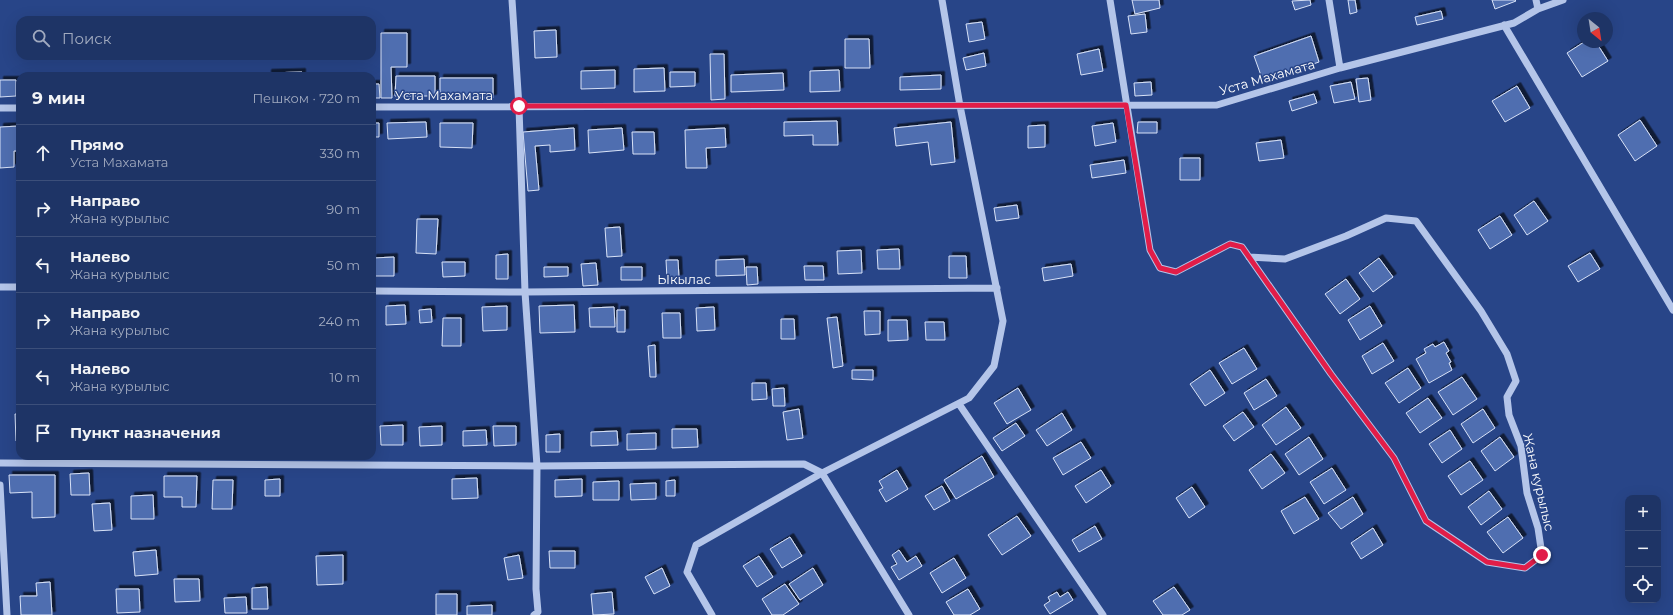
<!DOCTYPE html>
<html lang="ru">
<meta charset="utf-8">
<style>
:root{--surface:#1e3466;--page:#263c6c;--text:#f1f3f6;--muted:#a1aabf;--line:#3c4f7a}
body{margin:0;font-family:Montserrat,sans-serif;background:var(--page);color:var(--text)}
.controls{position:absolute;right:12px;bottom:12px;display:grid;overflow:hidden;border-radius:8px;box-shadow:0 4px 16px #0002}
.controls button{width:36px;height:36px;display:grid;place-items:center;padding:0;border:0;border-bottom:1px solid var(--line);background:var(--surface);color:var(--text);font:20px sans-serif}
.compass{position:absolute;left:1577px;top:12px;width:36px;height:36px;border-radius:50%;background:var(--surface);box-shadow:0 4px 16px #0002;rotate:150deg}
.stop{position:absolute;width:12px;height:12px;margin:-9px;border:3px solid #e11d48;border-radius:50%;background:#fff}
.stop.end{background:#e11d48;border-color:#fff;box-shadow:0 1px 4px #0008}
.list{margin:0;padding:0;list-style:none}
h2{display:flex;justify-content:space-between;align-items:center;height:52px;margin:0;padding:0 16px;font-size:17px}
h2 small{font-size:13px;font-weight:400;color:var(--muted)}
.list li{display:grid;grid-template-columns:26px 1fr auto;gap:12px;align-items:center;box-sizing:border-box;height:56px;padding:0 16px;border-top:1px solid var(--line)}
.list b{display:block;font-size:15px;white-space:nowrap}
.list p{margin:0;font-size:13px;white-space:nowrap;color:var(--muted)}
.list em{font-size:13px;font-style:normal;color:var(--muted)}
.icon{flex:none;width:22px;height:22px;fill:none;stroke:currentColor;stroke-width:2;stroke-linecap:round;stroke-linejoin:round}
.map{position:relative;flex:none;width:1673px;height:615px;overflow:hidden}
.search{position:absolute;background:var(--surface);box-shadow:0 4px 16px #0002;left:16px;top:16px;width:360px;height:44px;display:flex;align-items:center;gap:10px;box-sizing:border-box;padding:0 14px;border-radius:12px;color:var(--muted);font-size:15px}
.panel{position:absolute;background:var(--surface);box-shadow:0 4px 16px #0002;left:16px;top:72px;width:360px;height:388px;border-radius:12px}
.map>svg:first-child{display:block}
.building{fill:#506eb0;stroke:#d8e2f7;filter:url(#shadow)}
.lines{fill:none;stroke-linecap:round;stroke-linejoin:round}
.minor{stroke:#b4c5e9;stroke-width:7}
.route{stroke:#e11d48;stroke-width:5}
.labels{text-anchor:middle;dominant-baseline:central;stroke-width:3;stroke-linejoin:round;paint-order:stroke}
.street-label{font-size:13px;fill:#fff;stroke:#284588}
</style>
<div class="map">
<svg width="1673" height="615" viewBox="0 0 1673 615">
<defs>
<filter id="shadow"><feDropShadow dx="3.5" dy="-3.5" stdDeviation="0" flood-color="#0009"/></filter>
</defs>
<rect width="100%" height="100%" fill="#284588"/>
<path class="building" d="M1132,0H1159L1160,8L1135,14Z
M1310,0L1311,5L1295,10L1292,1Z
M1348,0H1355L1357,12L1350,14Z
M1492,0H1515L1516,1L1495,9Z
M1441,11L1443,19L1417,25L1415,17Z
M1145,14L1147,32L1131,34L1128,16Z
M982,22L985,39L969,42L966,24Z
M556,30L557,57L535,58L534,31Z
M381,33H407V67H391L392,98H381Z
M1311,36L1319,62L1263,81L1254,56Z
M845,39H869L870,68H845Z
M1584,42H1596L1608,61L1582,77L1567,53Z
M1099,49L1103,71L1081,75L1077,54Z
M984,53L986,66L966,70L963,58Z
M710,54H724L725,99L711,100Z
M664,68L665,91L634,92V69Z
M615,70V88L581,89V71Z
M839,70L840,91L810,92V71Z
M302,72V76H268V73Z
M670,72H695V86L670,87Z
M783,73L784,90L731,92V75Z
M941,75V89L900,90V77Z
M396,76H435V96H395Z
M440,78H493V98H440Z
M1368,78L1371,100L1359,102L1356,79Z
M0,80H16V96L0,97Z
M1151,82L1152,95L1135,96L1134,83Z
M1351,82L1355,99L1334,103L1330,86Z
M372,84H379L380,98H372Z
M1517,86L1530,108L1505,122L1492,101Z
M1314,94L1317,103L1292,111L1289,101Z
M1640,120L1657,146L1635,161L1618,135Z
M837,121L838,145H813V135L784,136V122Z
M426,122L427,137L388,139L387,123Z
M951,122L955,162L931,165L928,142L896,146L894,128Z
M1138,122H1157V133H1137Z
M372,123H379V137H372Z
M440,123H473L472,148L440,147Z
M1113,123L1116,142L1095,146L1092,126Z
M1045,125V147L1028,148V126Z
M20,126V151H14V167L0,168V127Z
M574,128L575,150L550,152V145L535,146L539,190L528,191L523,132Z
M622,128L624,150L589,153L588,130Z
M725,128L726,147L706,148L707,168H686L685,130Z
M632,132H654L655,154H633Z
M1281,140L1284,158L1259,161L1256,143Z
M1180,158H1200V180H1180Z
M1124,160L1126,173L1092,178L1090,165Z
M1534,201L1548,221L1527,235L1514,215Z
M1017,205L1019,218L996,221L994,208Z
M1500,216L1512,235L1490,249L1478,230Z
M417,219H438L436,254L416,253Z
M620,227L622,256L607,257L605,228Z
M899,249L900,269H878L877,250Z
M861,250L862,273L838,274L837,251Z
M1590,253L1600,269L1578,282L1568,266Z
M508,254V279H496V255Z
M949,256H966L967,278H949Z
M394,257V276H374L373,258Z
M1379,258L1393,277L1373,292L1359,273Z
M744,259L745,275L716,276V260Z
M666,260H678L679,278L667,279Z
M442,262H465V276L443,277Z
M596,263L598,285L583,286L581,264Z
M1071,264L1073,276L1044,281L1042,268Z
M804,266H823L824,280H805Z
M544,267H568V276L544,277Z
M621,267H642V280H621Z
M746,267H757L758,284L747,285Z
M1346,279L1360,299L1340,314L1325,294Z
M405,305L406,324L386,325V306Z
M574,305L575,332L540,333L539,306Z
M507,306V330L483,331L482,307Z
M1370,306L1382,326L1360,340L1348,320Z
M614,307L615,327H590L589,308Z
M714,307L715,330L697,331L696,308Z
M431,309L432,322L420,323L419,310Z
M617,310H625V332H617Z
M864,311H880V334L865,335Z
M662,313H680L681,338H663Z
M837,317L843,366L833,368L827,318Z
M443,318H461V346H442Z
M781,319H794L795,339H781Z
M888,320H907L908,340L888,341Z
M925,322H944L945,340H926Z
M1444,342L1449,351L1446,353L1451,362L1449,363L1452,370L1429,383L1416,359L1426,353L1424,349L1433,344L1435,347Z
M1383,343L1394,361L1372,374L1362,356Z
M655,345L656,377H650L648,346Z
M1244,348L1257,369L1232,384L1219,363Z
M1408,368L1421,388L1399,403L1385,383Z
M852,370H873V380L852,379Z
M1210,370L1225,393L1205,406L1190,384Z
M1462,377L1477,399L1453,415L1438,392Z
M1266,379L1277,396L1254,410L1244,393Z
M752,383H766L767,399L752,400Z
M784,388L785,406H773L772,389Z
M1018,388L1031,410L1007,424L994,403Z
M1428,398L1442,418L1420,433L1406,413Z
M1286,407L1301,428L1276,445L1262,425Z
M799,409L803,438L787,440L783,412Z
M1483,409L1495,428L1473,443L1461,424Z
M1243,412L1254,427L1234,441L1223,426Z
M1062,413L1072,430L1047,446L1036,430Z
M15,414H20V441H16Z
M1016,423L1025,436L1002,451L993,438Z
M403,425V445H381L380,426Z
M442,426V445L420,446L419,427Z
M493,426H516V445L494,446Z
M672,429H697L698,447L672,448Z
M486,430L487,445L463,446V431Z
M1450,430L1462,449L1442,463L1429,444Z
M617,431L618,445L591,446V432Z
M656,433V449L627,450V434Z
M560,434V452H546V435Z
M1309,437L1323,459L1299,475L1285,454Z
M1500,437L1514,457L1495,471L1481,451Z
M1081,442L1091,458L1063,475L1053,458Z
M1271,454L1285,473L1262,489L1249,470Z
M982,456L994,477L956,499L944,480Z
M1470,461L1483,480L1461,495L1448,476Z
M1332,468L1346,490L1324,504L1310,482Z
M897,470L908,489L886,502L879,490L883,488L879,481Z
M1101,470L1111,486L1086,503L1075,486Z
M89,473L90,495H71L70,474Z
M9,475H55V517L32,518V492L10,493Z
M164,476H197L196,507H182V497H164Z
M477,478L478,498L452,499V479Z
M280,479V496H265V480Z
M582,479V496L555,497V480Z
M213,480H233L232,509H212Z
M675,480V496H666V481Z
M619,481V500H593V482Z
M656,483V499L631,500L630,484Z
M942,486L950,501L934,510L925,496Z
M1192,487L1205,507L1189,518L1176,498Z
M1489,491L1502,509L1481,525L1468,507Z
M153,495L154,519H131V496Z
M1305,497L1319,519L1294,534L1281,511Z
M1353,497L1363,514L1341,529L1328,513Z
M110,503L112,530L94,531L92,504Z
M1017,516L1031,536L1002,555L988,535Z
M1508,517L1523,538L1503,553L1487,532Z
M1095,526L1102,539L1079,552L1072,540Z
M1373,528L1383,545L1361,559L1351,543Z
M790,537L802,556L782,568L770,549Z
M156,550L158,574L135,576L133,552Z
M899,550L907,562L916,556L922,566L899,580L891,567L897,564L892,555Z
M549,551H575V568H550Z
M343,555V584L317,585L316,556Z
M519,555L523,578L508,580L504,558Z
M759,556L773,577L757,587L743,566Z
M954,558L966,578L942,593L930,573Z
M662,568L670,586L654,594L645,577Z
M813,568L823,585L800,600L789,584Z
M174,579H199L200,601L175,602Z
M50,582L52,615H21L20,596H37L36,583Z
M785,584L799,604L783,615H772L762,599Z
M267,587L268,609H252V588Z
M1174,587L1190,610L1182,615H1163L1153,601Z
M116,589H139L140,612L117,613Z
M968,589L980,609L970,615H954L946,602Z
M612,592L614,614L593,615L591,594Z
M1057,592L1060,597L1068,592L1073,600L1050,614L1044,605L1050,601L1048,597Z
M436,594H457V615H436Z
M246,597L247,613H225L224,598Z
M492,605V615H467V606Z"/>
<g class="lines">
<path class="minor" d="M512,0L519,107L525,292L537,466L536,589L538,612L534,615
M1110,0L1150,250L1160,268L1176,272L1230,244L1242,247L1331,374L1394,458L1426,521L1487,562L1525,568L1542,555L1538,528L1527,493L1521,446L1509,415L1507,397L1516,381L1507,354L1481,311L1416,221L1386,218L1346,236L1285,259L1249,257
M1329,0L1340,68
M1536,0L1538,9
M1504,25L1673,310
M372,107L1217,105L1340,68L1514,23L1538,9L1563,0
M0,108H20
M0,287H20
M372,291L525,292L997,288
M959,404L1103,615
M0,463L537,466L804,464L822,473L909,615
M0,485L7,615
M712,615L687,572L696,545L822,473L969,398L994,366L1003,321L960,106L942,0"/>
</g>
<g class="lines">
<path class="route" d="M519,106L1126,105L1150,250L1160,268L1176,272L1230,244L1242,247L1331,374L1394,458L1426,521L1487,562L1525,568L1542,555"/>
</g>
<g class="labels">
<g class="street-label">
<text transform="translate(1267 77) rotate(-16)">Уста Махамата</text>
<text x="444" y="95">Уста Махамата</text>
<text x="684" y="279">Ыкылас</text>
<text transform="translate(1539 482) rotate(77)">Жана курылыс</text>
</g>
</g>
</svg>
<div class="controls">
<button>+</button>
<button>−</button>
<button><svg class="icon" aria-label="locate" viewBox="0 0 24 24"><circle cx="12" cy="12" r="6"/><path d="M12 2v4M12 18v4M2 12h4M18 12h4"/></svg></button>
</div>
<svg class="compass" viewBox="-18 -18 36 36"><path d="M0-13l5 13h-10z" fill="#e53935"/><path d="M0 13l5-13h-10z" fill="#a1aabf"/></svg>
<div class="stop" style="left:519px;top:106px"></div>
<div class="stop end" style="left:1542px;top:555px"></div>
<div class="search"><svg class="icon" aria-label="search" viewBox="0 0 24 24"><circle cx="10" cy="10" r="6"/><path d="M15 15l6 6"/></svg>Поиск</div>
<section class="panel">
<h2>9 мин<small>Пешком · 720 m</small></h2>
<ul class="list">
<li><svg class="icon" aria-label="ahead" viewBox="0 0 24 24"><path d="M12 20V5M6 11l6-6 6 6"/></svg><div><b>Прямо</b><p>Уста Махамата</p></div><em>330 m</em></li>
<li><svg class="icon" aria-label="right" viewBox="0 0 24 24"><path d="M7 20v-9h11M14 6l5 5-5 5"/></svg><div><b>Направо</b><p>Жана курылыс</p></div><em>90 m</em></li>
<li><svg class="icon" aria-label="left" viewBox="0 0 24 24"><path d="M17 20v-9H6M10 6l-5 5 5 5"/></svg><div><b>Налево</b><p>Жана курылыс</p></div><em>50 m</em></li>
<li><svg class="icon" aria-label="right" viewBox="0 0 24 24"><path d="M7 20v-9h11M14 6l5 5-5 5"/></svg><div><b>Направо</b><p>Жана курылыс</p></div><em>240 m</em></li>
<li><svg class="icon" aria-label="left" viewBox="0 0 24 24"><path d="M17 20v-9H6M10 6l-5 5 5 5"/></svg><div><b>Налево</b><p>Жана курылыс</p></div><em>10 m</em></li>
<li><svg class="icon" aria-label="arrive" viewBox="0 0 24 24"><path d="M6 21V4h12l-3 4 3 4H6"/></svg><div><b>Пункт назначения</b></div></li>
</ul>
</section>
</div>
